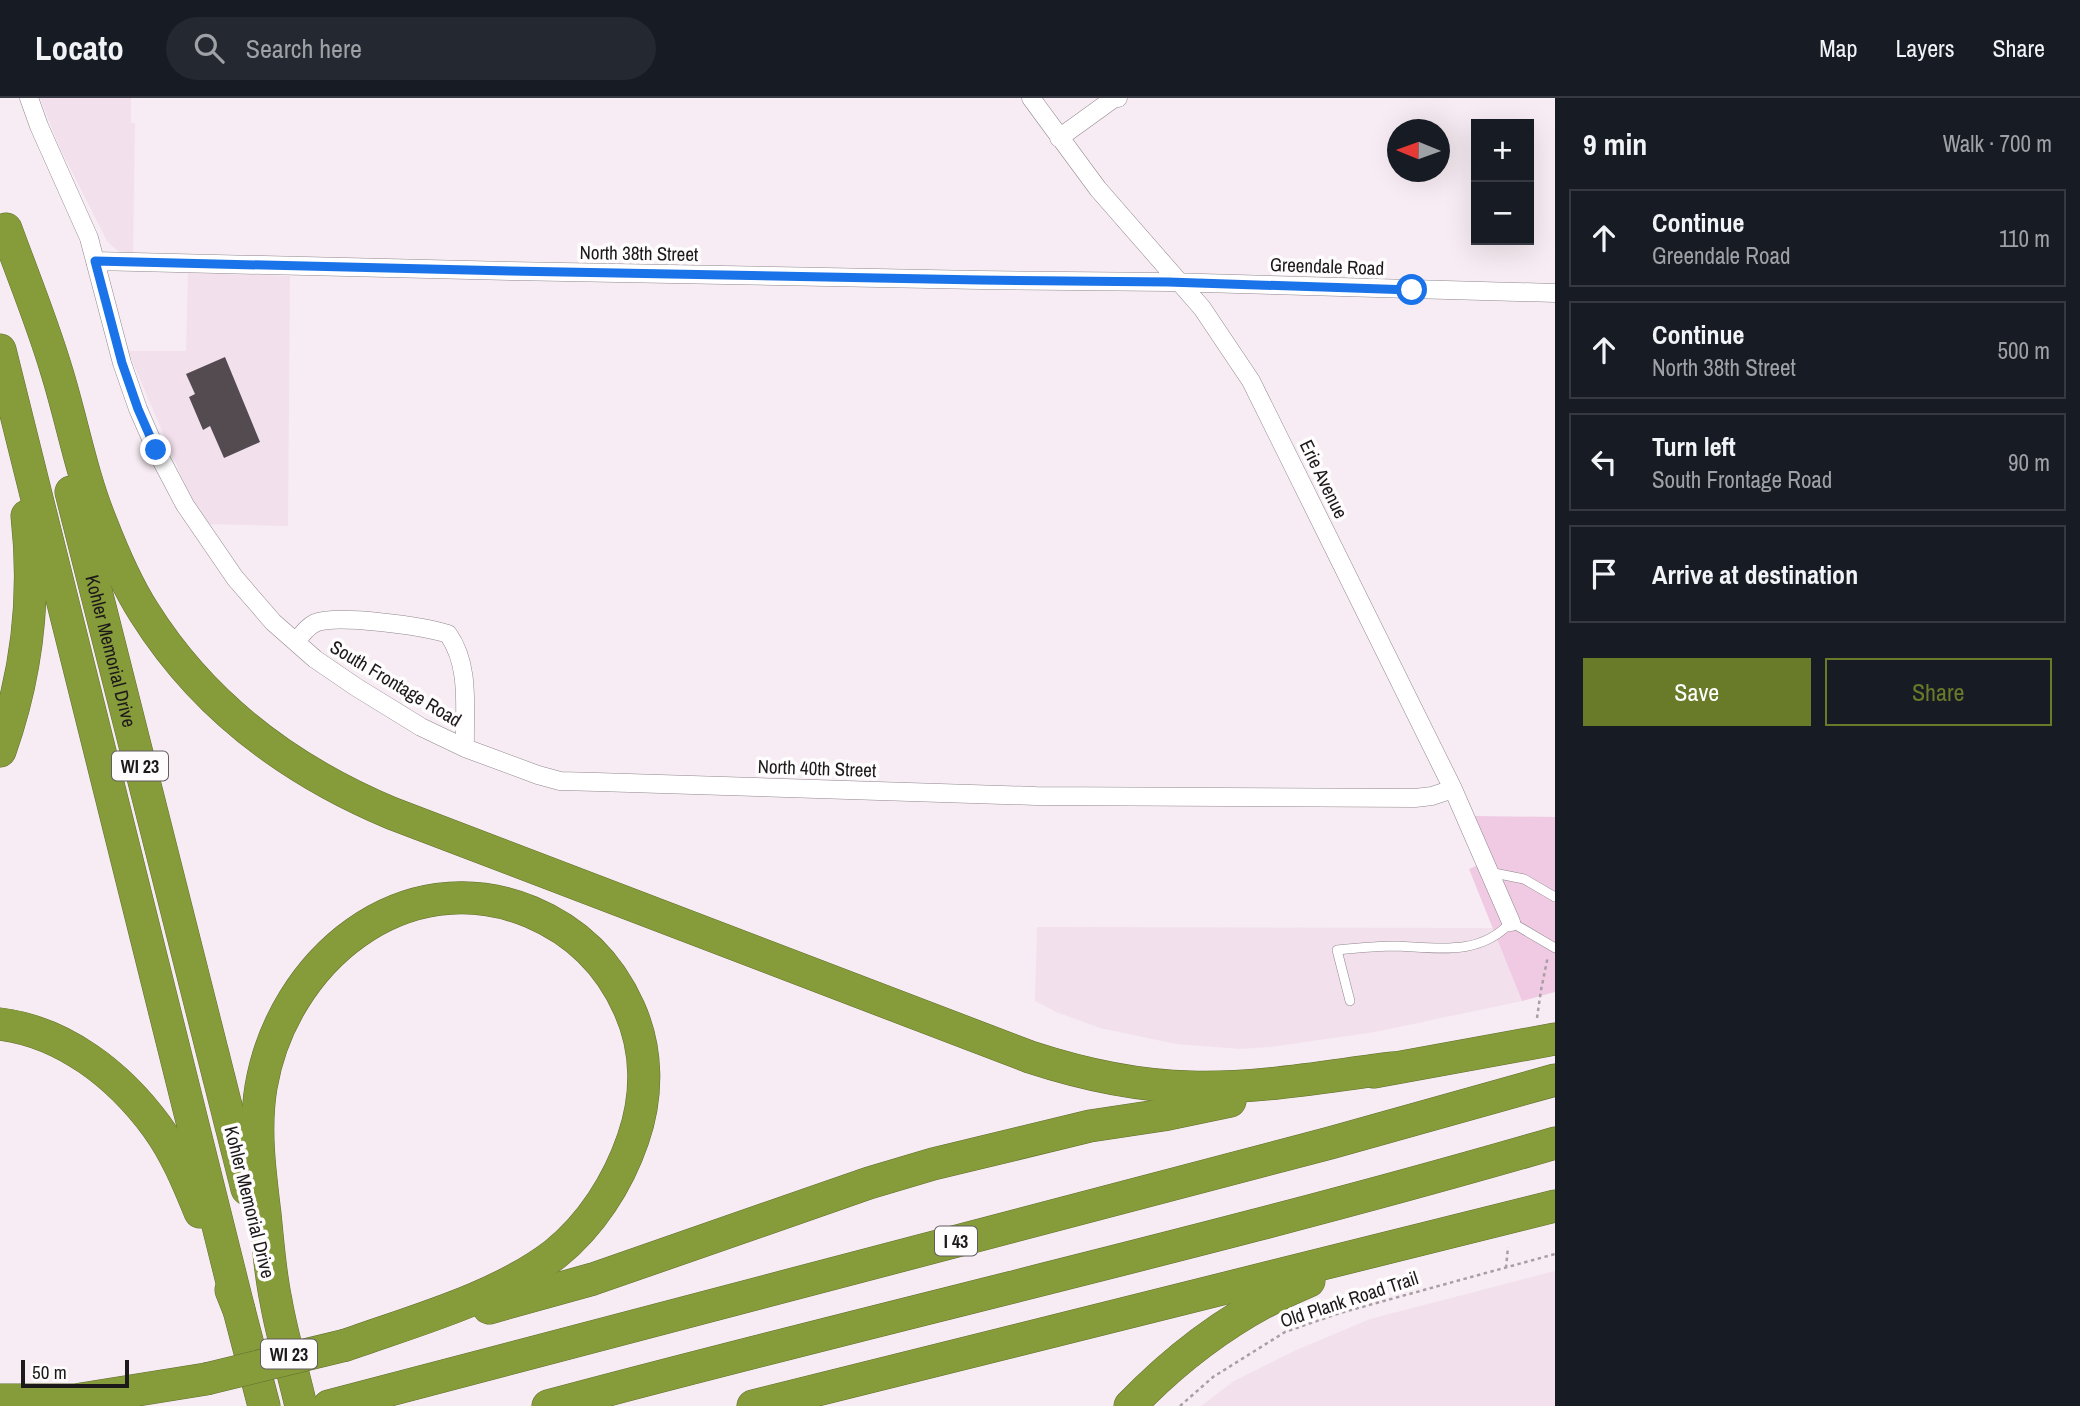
<!DOCTYPE html>
<meta charset="utf-8">
<style>
:root{--surface:#171b24;--page:#242831;--text:#f1f3f6;--muted:#9ea1a6;--line:#363941;--accent:#697a29}
body{margin:0;font-family:"Archivo Narrow",sans-serif;background:var(--page);color:var(--text)}
.controls{position:absolute;right:21px;top:21px;display:grid;overflow:hidden;border-radius:0px;box-shadow:0 7px 28px #0002}
.controls button{width:63px;height:63px;display:grid;place-items:center;padding:0;border:0;border-bottom:2px solid var(--line);background:var(--surface);color:var(--text);font:35px sans-serif}
.compass{position:absolute;left:1387px;top:21px;width:63px;height:63px;border-radius:50%;background:var(--surface);box-shadow:0 7px 28px #0002;rotate:271deg}
.scale{position:absolute;left:21px;bottom:18px;width:108px;box-sizing:border-box;padding-left:7px;border:4px solid #1d191b;border-top:0;font-size:19px;line-height:24px;white-space:nowrap;color:#1d191b;-webkit-text-stroke:5px #fefcfd;paint-order:stroke}
.stop{position:absolute;width:21px;height:21px;margin:-16px;border:5px solid #1a73e8;border-radius:50%;background:#fff}
.stop.end{background:#1a73e8;border-color:#fff;box-shadow:0 2px 7px #0008}
.list{margin:0;padding:0;list-style:none}
h2{display:flex;justify-content:space-between;align-items:center;height:91px;margin:0;padding:0 28px;font-size:30px}
h2 small{font-size:23px;font-weight:400;color:var(--muted)}
.list li{display:grid;grid-template-columns:46px 1fr auto;gap:21px;align-items:center;box-sizing:border-box;height:98px;margin:0 14px 14px;padding:0 14px;border:2px solid var(--line);border-radius:0px}
.list b{display:block;font-size:26px;white-space:nowrap}
.list p{margin:0;font-size:23px;white-space:nowrap;color:var(--muted)}
.list em{font-size:23px;font-style:normal;color:var(--muted)}
.actions{display:flex;gap:14px;padding:21px 28px}
.actions a{flex:1;padding:16px 0;border:2px solid var(--accent);border-radius:0px;text-align:center;font-size:24px;color:var(--accent)}
.actions .main{background:var(--accent);color:#fff}
.icon{flex:none;width:38px;height:38px;fill:none;stroke:currentColor;stroke-width:2;stroke-linecap:round;stroke-linejoin:round}
.map{position:relative;flex:none;width:1555px;height:1308px;overflow:hidden}
header{display:flex;align-items:center;gap:42px;box-sizing:border-box;height:98px;padding:0 35px;background:var(--surface);border-bottom:2px solid var(--line)}
header strong{font-size:33px}
nav{display:flex;gap:38px;margin-inline-start:auto;font-size:24px}
.search{width:490px;height:63px;background:var(--page);display:flex;align-items:center;gap:18px;box-sizing:border-box;padding:0 24px;border-radius:38px;color:var(--muted);font-size:26px}
main{display:flex}
aside{flex:1;background:var(--surface)}
.map>svg:first-child{display:block}
.built{fill:#f2e0ec}
.green{fill:#f0cae3}
.building{fill:#544b51}
.lines{fill:none;stroke-linecap:round;stroke-linejoin:round}
.lane-casing{stroke:#91878d;stroke-width:10}
.street-casing{stroke:#91878d;stroke-width:19}
.highway-casing{stroke:#616e2f;stroke-width:33}
.path{stroke:#a79fa4;stroke-width:2.5;stroke-dasharray:3.5 3.5;stroke-linecap:butt}
.lane{stroke:#fff;stroke-width:9}
.street{stroke:#fff;stroke-width:18}
.highway{stroke:#869b3a;stroke-width:32}
.highway-bridge-casing{stroke:#616e2f;stroke-width:33;stroke-linecap:butt}
.highway-bridge{stroke:#869b3a;stroke-width:32}
.route{stroke:#1a73e8;stroke-width:9}
.labels{text-anchor:middle;dominant-baseline:central;stroke-width:7;stroke-linejoin:round;paint-order:stroke}
.shield{fill:#fefcfd;stroke:#605d5f;stroke-width:2}
.shield-label{font-size:18px;font-weight:bold;fill:#1d191b}
.street-label{font-size:19px;fill:#1d191b;stroke:#fefcfd}
</style>
<header>
<strong>Locato</strong>
<div class="search"><svg class="icon" aria-label="search" viewBox="0 0 24 24"><circle cx="10" cy="10" r="6"/><path d="M15 15l6 6"/></svg>Search here</div>
<nav><a>Map</a><a>Layers</a><a>Share</a></nav>
</header>
<main>
<div class="map">
<svg width="1555" height="1308" viewBox="0 0 1555 1308">
<rect width="100%" height="100%" fill="#f7ecf3"/>
<path class="built" d="M40,0H131V25H135L133,160L118,153L107,143L60,50Z
M188,175L290,178L288,428L205,426L183,382L128,253H186Z
M1037,829L1493,830L1522,903L1375,934L1270,949L1240,951L1176,946L1100,930L1056,914L1035,903Z
M1555,1173V1308H1201L1234,1283L1294,1253L1370,1221Z"/>
<path class="green" d="M1473,718L1555,719V894L1522,903L1469,771L1491,761Z"/>
<path class="building" d="M225,259L260,344L224,360L210,328L203,332L189,299L195,296L186,276Z"/>
<g class="lines">
<g class="lane-casing">
<path id="lane" d="M1489,774L1524,781L1555,799
M1350,903L1337,852C1357,850 1378,848 1398,848C1439,850 1480,858 1511,824L1555,850"/>
</g>
<g class="street-casing">
<path id="street" d="M29,0L39,28L89,140L122,265L138,311L156,352L185,407L235,480L273,524L315,561L356,589L421,629L465,650L538,677L560,683L597,684L1036,698L1415,700L1432,698L1453,691
M1031,0L1098,91L1202,210L1251,283L1453,691L1511,824
M1059,40L1113,1L1118,0
M95,163L510,173L980,182L1168,184L1555,195
M296,544C301,537 307,529 315,525C337,516 423,528 448,536C471,568 464,612 465,650"/>
</g>
<g class="highway-casing">
<g id="highway">
<path d="M6,131C23,178 42,224 56,271C72,322 81,375 101,424C113,455 126,486 144,514C203,608 291,673 391,715L1030,959C1082,976 1136,988 1191,989C1259,991 1327,978 1393,970"/>
<path d="M0,252L239,1212"/>
<path id="s1" d="M71,394L247,1091"/>
<path d="M0,653C27,577 36,497 27,418"/>
<path d="M0,926C64,934 119,977 157,1029C176,1055 188,1085 200,1114"/>
<path d="M1374,974L1555,941"/>
<path d="M231,1192L239,1212L264,1308"/>
<path d="M489,1210L593,1181L869,1085L933,1066L1090,1028L1163,1017L1230,1003"/>
<path d="M0,1302H75L206,1281"/>
<path d="M301,1308C293,1273 282,1238 276,1203C270,1175 268,1145 265,1116C260,1075 254,1031 261,989C282,864 403,761 531,814C576,833 609,865 629,910C648,952 648,998 633,1041C618,1085 591,1127 555,1156C498,1200 413,1223 346,1247"/>
<path d="M329,1308L1330,1045L1555,982"/>
<path d="M548,1308C883,1218 1222,1142 1555,1045"/>
<path d="M753,1308L1555,1108"/>
<path d="M1130,1308C1181,1255 1241,1211 1309,1183"/>
</g>
</g>
<path class="path" d="M1537,920L1541,892L1548,858
M1506,1170L1508,1149
M1180,1308L1213,1279L1285,1234L1340,1215L1555,1156"/>
<use href="#lane" class="lane"/>
<use href="#street" class="street"/>
<use href="#highway" class="highway"/>
<g class="highway-bridge-casing">
<path id="highway-bridge" d="M206,1281L346,1247"/>
</g>
<use href="#highway-bridge" class="highway-bridge"/>
</g>
<g class="lines">
<path class="route" d="M156,352L138,311L122,265L95,163L510,173L980,182L1168,184L1412,192"/>
</g>
<g class="labels">
<g class="shield">
<rect x="112" y="653.5" width="56" height="29" rx="5"/>
<rect x="935" y="1128.5" width="42" height="29" rx="5"/>
<rect x="261" y="1241.5" width="56" height="29" rx="5"/>
</g>
<g class="shield-label">
<text x="140" y="668">WI 23</text>
<text x="956" y="1143">I 43</text>
<text x="289" y="1256">WI 23</text>
</g>
<g class="street-label">
<text transform="translate(639 155) rotate(1)">North 38th Street</text>
<text transform="translate(1327 168) rotate(2)">Greendale Road</text>
<text transform="translate(1324 381) rotate(64)">Erie Avenue</text>
<text stroke="none"><textPath href="#s1" startOffset="164">Kohler Memorial Drive</textPath></text>
<text transform="translate(396 585) rotate(31)">South Frontage Road</text>
<text transform="translate(817 670) rotate(2)">North 40th Street</text>
<text transform="translate(250 1104) rotate(76)">Kohler Memorial Drive</text>
<text transform="translate(1349 1201) rotate(-18)">Old Plank Road Trail</text>
</g>
</g>
</svg>
<div class="controls">
<button>+</button>
<button>−</button>
</div>
<svg class="compass" viewBox="-18 -18 36 36"><path d="M0-13l5 13h-10z" fill="#e53935"/><path d="M0 13l5-13h-10z" fill="#9ea1a6"/></svg>
<div class="scale">50 m</div>
<div class="stop" style="left:1412px;top:192px"></div>
<div class="stop end" style="left:156px;top:352px"></div>
</div>
<aside>
<h2>9 min<small>Walk · 700 m</small></h2>
<ul class="list">
<li><svg class="icon" aria-label="ahead" viewBox="0 0 24 24"><path d="M12 20V5M6 11l6-6 6 6"/></svg><div><b>Continue</b><p>Greendale Road</p></div><em>110 m</em></li>
<li><svg class="icon" aria-label="ahead" viewBox="0 0 24 24"><path d="M12 20V5M6 11l6-6 6 6"/></svg><div><b>Continue</b><p>North 38th Street</p></div><em>500 m</em></li>
<li><svg class="icon" aria-label="left" viewBox="0 0 24 24"><path d="M17 20v-9H6M10 6l-5 5 5 5"/></svg><div><b>Turn left</b><p>South Frontage Road</p></div><em>90 m</em></li>
<li><svg class="icon" aria-label="arrive" viewBox="0 0 24 24"><path d="M6 21V4h12l-3 4 3 4H6"/></svg><div><b>Arrive at destination</b></div></li>
</ul>
<div class="actions"><a class="main">Save</a><a>Share</a></div>
</aside>
</main>
